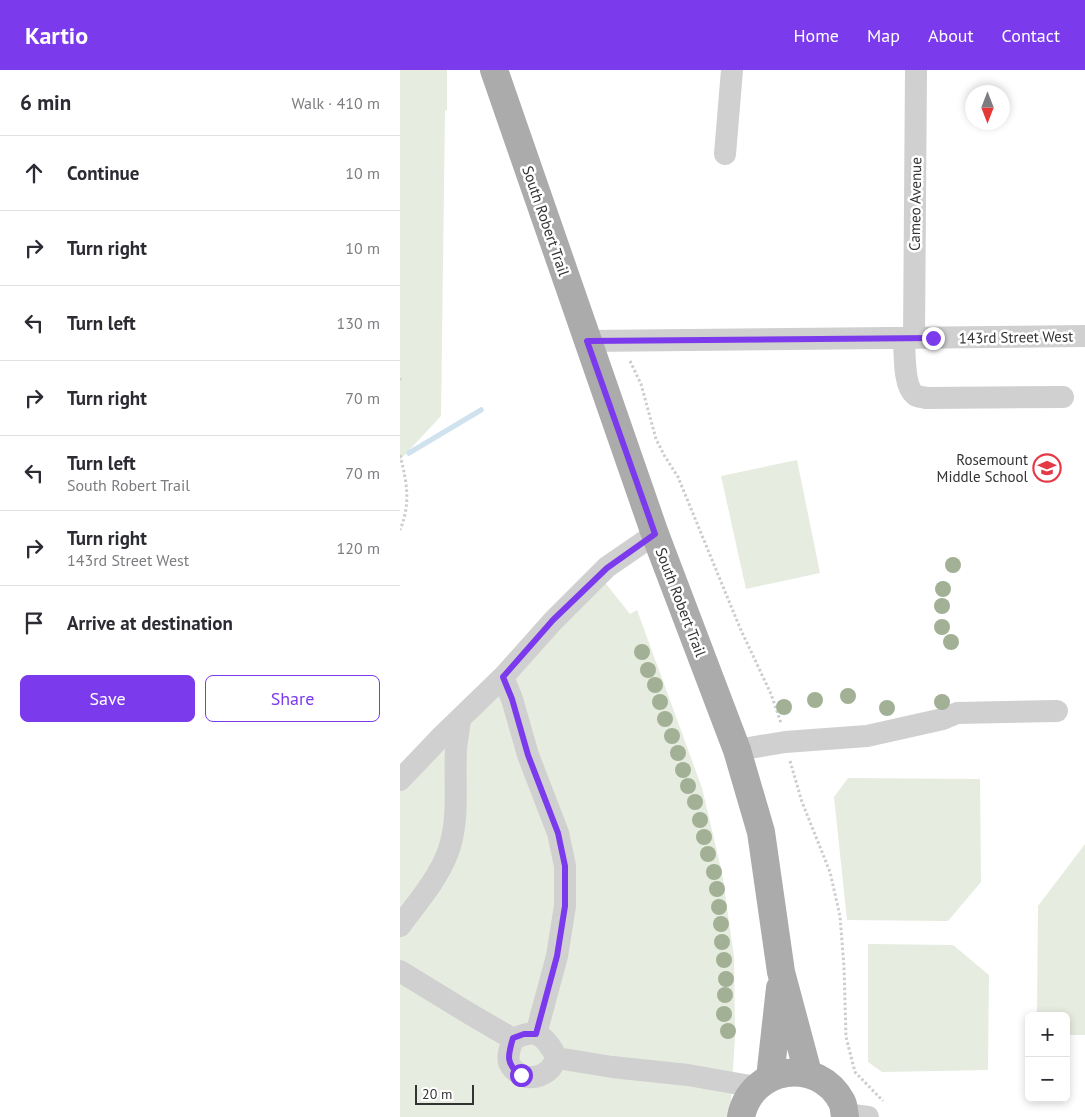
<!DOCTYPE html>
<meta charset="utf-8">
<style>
:root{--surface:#fff;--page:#f7f7f7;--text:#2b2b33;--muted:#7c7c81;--line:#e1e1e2;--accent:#7c3aed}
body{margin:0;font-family:"PT Sans",sans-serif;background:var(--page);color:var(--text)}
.controls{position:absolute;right:15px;bottom:15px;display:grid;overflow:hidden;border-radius:8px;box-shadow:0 2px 8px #0003}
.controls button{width:45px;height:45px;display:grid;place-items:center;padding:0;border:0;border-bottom:1px solid var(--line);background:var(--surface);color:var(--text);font:25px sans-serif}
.compass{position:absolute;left:565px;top:15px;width:45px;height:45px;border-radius:50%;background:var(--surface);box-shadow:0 2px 8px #0003;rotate:180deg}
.scale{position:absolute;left:15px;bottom:12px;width:59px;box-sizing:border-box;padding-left:5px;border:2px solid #333;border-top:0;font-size:14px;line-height:18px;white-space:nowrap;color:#333;-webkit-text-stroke:4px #fff;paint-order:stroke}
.stop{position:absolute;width:15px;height:15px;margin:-11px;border:4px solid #7c3aed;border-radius:50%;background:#fff}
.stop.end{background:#7c3aed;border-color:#fff;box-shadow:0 1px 5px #0008}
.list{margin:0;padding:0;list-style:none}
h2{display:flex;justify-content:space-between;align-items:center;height:65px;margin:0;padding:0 20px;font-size:21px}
h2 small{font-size:16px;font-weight:400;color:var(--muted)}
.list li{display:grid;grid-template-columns:32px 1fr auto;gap:15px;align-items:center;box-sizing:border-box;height:75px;padding:0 20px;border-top:1px solid var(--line)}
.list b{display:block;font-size:19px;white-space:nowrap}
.list p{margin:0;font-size:16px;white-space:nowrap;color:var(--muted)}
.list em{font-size:16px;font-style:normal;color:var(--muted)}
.actions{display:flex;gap:10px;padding:15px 20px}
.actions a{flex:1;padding:11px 0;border:1px solid var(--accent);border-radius:8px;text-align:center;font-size:18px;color:var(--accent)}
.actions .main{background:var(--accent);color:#fff}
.icon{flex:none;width:28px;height:28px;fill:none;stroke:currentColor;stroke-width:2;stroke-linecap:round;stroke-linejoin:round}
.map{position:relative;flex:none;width:685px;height:1047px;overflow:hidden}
header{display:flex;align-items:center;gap:30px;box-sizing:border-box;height:70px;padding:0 25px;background:var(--accent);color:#fff}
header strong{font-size:24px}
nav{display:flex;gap:28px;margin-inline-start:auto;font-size:18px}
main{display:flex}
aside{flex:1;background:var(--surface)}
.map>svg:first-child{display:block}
.green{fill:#e6ecdf}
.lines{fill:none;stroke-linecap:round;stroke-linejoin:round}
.stream{stroke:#cfe2ee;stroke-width:5.5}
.path{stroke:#cdcdcd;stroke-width:3;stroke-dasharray:2.5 2.5;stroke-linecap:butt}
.minor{stroke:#d0d0d0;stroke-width:22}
.major{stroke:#ababab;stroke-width:28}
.tree{fill:#a2b095}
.route{stroke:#7c3aed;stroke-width:6}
.labels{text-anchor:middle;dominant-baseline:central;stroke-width:5;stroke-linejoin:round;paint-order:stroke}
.street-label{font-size:15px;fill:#333;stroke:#fff}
.poi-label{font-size:15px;fill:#333;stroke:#fff;text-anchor:end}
</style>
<header>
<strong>Kartio</strong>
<nav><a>Home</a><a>Map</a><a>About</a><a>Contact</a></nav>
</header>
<main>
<aside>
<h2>6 min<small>Walk · 410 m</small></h2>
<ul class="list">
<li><svg class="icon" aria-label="ahead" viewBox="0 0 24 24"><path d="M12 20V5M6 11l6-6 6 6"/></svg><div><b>Continue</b></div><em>10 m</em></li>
<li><svg class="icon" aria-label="right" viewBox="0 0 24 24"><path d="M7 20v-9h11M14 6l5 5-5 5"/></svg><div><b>Turn right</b></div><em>10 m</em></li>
<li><svg class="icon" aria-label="left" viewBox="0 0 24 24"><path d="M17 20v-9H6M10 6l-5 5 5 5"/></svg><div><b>Turn left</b></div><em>130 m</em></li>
<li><svg class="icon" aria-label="right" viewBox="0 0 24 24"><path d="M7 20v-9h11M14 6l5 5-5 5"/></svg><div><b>Turn right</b></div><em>70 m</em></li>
<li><svg class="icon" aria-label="left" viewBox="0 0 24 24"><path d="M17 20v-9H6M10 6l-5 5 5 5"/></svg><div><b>Turn left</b><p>South Robert Trail</p></div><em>70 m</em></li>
<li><svg class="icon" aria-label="right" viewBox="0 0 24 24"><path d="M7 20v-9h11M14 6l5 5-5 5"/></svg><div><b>Turn right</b><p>143rd Street West</p></div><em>120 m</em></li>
<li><svg class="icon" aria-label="arrive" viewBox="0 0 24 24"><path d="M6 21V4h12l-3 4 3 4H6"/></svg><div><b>Arrive at destination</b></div></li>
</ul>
<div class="actions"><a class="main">Save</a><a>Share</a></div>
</aside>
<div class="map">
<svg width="685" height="1047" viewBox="0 0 685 1047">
<rect width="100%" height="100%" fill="#fff"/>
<path class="green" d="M0,0H47V41L45,40L41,346L0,390Z
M397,390L420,503L346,519L321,406Z
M199,505L230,544L237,540L302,718L322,803L334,887L335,967L330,1047H0V710Z
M448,708L580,709L581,812L548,851L447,850L434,727Z
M685,774V965H666V946H637L638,836Z
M468,874L553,875L589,905L588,1000L482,1002L468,992Z"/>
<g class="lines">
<path class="stream" d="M9,383L81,340"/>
<path class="path" d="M230,291L241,314L256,369L264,385L278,407L340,558L371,624L381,653
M0,308V312
M0,385C7,413 11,433 0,460
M390,691L402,732L430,802L440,846L444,897L446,967L455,1002L483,1031"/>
<path class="minor" d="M325,84L332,0
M504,268C505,282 503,316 515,325C518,327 523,327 526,328L663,327
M514,268L516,0
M187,271L685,266
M103,607L112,629L128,685L158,763L165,796V836L157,886L136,964
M337,680L385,672L467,666L543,649L557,643L657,641
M0,710L39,669L103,607L153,551L207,497L255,464
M0,856C17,833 38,809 48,782C60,749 54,713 56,679C57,669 59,659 60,649
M0,901L70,944L113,969C120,966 129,962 136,964C145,967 153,980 157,988L212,997L288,1005L356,1017
M113,969C111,976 107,984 109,992C110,997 115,1001 119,1004C129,1010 143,1007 151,998C153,995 155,991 157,988
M445,1044L468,1047"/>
<path class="major" d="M94,0L255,464L337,680L361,762L381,902L408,1003
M370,1008L380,918
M341,1047C351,996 418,986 442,1032C444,1036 444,1042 445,1047"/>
</g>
<g class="tree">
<circle cx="553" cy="495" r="8"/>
<circle cx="543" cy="519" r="8"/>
<circle cx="542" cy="536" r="8"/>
<circle cx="542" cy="557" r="8"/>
<circle cx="551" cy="572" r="8"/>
<circle cx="242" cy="582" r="8"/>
<circle cx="248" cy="600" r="8"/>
<circle cx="255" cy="615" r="8"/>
<circle cx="448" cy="626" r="8"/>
<circle cx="415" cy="630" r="8"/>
<circle cx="260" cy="632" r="8"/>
<circle cx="542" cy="632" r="8"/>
<circle cx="384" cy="637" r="8"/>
<circle cx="487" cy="638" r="8"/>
<circle cx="265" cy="649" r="8"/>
<circle cx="272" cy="666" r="8"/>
<circle cx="278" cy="683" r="8"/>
<circle cx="283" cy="700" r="8"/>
<circle cx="288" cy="716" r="8"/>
<circle cx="295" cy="732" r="8"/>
<circle cx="300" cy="750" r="8"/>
<circle cx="304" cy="767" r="8"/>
<circle cx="308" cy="784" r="8"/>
<circle cx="314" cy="802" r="8"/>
<circle cx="317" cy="819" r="8"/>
<circle cx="319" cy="837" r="8"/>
<circle cx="321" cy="854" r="8"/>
<circle cx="322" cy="872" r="8"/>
<circle cx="324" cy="890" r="8"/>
<circle cx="326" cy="909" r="8"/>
<circle cx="325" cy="925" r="8"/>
<circle cx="324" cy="944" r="8"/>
<circle cx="328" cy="961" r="8"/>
</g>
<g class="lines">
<path class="route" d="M121,1005C105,994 108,985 113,968L124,964H136L157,886L165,836V796L158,763L128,685L112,629L103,607L153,550L207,498L255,464L187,271L533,268"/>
</g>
<defs>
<g id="school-ring" transform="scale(1.4375)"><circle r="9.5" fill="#fff" stroke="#e63946" stroke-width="1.5"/><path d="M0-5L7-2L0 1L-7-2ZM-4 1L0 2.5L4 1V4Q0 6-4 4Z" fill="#e63946"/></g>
</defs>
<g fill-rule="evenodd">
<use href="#school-ring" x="647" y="398"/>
</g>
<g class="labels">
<g class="street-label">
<text transform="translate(515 134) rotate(-89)">Cameo Avenue</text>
<text transform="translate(146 151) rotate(71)">South Robert Trail</text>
<text transform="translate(616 267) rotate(-1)">143rd Street West</text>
<text transform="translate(281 532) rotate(69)">South Robert Trail</text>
</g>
<g class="poi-label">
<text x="628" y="389">Rosemount<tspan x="628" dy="17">Middle School</tspan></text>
</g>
</g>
</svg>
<div class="controls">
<button>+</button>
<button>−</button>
</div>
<svg class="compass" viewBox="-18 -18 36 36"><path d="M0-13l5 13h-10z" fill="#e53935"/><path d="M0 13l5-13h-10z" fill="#7c7c81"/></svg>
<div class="scale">20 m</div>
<div class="stop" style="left:121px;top:1005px"></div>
<div class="stop end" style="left:533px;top:268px"></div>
</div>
</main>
